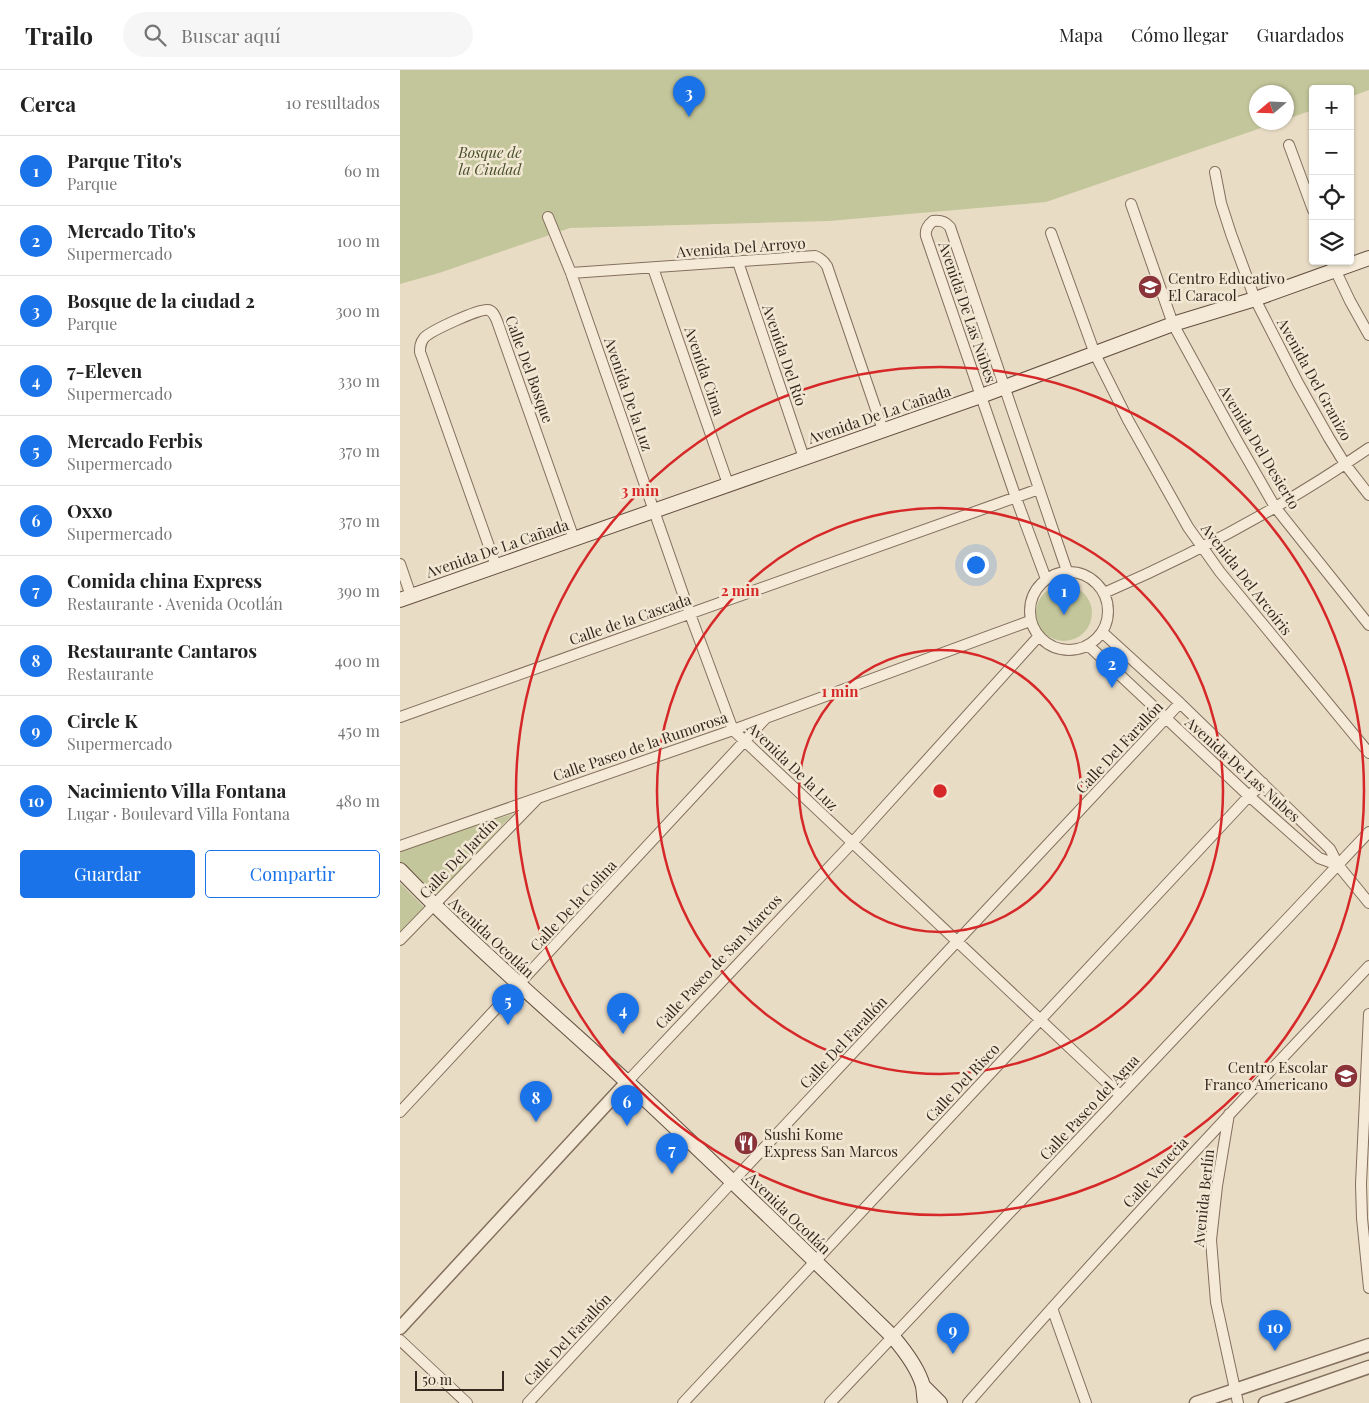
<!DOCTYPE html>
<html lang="es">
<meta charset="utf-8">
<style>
:root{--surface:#fff;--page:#f6f6f6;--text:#222;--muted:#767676;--line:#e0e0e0;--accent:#1a73e8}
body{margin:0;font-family:"Playfair Display",serif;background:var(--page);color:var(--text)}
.controls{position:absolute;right:15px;top:15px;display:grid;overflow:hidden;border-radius:5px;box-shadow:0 1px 4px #0004}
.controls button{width:45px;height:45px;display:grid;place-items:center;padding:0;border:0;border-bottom:1px solid var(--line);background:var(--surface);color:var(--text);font:25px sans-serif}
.compass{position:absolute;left:849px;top:15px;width:45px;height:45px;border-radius:50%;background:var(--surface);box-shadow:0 1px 4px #0004;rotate:251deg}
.scale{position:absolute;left:15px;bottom:12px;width:89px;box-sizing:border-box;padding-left:5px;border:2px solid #34281f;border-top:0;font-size:14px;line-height:18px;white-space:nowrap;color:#34281f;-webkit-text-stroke:4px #f1e7d3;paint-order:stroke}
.you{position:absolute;left:575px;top:494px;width:18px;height:18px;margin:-12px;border:4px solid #fff;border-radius:50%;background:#1a73e8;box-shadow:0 0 0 8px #1a73e833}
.badge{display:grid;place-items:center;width:32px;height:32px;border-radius:50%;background:var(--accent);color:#fff;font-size:16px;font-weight:700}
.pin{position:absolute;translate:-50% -41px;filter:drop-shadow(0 1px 2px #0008)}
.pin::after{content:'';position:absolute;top:26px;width:18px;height:15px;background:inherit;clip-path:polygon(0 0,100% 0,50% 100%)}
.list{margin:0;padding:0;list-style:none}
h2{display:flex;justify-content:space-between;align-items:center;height:65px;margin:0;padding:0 20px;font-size:21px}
h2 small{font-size:16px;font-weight:400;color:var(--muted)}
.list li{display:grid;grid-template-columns:32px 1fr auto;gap:15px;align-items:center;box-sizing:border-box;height:70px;padding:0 20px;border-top:1px solid var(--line)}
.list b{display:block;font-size:19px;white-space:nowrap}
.list p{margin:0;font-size:16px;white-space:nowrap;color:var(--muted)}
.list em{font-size:16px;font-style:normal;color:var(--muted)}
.actions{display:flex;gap:10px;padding:15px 20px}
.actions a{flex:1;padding:11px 0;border:1px solid var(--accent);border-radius:5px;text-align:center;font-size:18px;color:var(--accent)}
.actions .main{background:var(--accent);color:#fff}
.icon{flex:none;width:28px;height:28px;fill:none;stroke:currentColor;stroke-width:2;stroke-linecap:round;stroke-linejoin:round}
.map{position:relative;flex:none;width:969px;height:1333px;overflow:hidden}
header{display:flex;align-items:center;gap:30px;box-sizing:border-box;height:70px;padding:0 25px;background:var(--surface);border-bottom:1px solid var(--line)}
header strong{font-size:24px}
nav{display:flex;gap:28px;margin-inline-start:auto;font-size:18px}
.search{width:350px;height:45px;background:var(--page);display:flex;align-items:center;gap:12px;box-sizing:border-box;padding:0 18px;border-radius:28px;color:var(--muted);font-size:19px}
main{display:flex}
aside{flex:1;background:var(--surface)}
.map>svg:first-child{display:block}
.green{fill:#c3c69a}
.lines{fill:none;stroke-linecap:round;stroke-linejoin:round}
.minor-casing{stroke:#826f5d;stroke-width:12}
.tertiary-casing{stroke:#826f5d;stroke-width:15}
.secondary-casing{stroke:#645040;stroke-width:16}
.minor{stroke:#f5ead7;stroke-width:10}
.tertiary{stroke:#f5ead7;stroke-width:12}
.secondary{stroke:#f5ead7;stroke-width:14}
.ring{fill:none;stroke:#d62828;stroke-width:2.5}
.labels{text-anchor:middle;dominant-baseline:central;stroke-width:5;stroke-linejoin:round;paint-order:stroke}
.park-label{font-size:15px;font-style:italic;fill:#464e28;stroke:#f1e7d3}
.street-label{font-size:15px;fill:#34281f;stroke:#f1e7d3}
.poi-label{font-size:15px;fill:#34281f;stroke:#f1e7d3;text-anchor:start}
.centre{fill:#d62828;stroke:#f1e7d3;stroke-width:2.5}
.ring-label{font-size:15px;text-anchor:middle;font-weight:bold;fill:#d62828;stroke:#f1e7d3;stroke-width:5;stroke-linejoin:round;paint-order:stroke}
</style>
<header>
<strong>Trailo</strong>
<div class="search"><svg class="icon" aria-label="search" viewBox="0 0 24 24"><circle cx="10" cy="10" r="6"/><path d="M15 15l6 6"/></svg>Buscar aquí</div>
<nav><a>Mapa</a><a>Cómo llegar</a><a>Guardados</a></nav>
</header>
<main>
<aside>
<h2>Cerca<small>10 resultados</small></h2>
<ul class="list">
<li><span class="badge">1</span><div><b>Parque Tito's</b><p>Parque</p></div><em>60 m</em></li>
<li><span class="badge">2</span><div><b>Mercado Tito's</b><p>Supermercado</p></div><em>100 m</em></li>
<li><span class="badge">3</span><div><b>Bosque de la ciudad 2</b><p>Parque</p></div><em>300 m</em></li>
<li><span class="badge">4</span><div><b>7-Eleven</b><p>Supermercado</p></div><em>330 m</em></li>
<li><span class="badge">5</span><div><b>Mercado Ferbis</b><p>Supermercado</p></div><em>370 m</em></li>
<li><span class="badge">6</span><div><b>Oxxo</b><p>Supermercado</p></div><em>370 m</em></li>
<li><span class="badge">7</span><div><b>Comida china Express</b><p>Restaurante · Avenida Ocotlán</p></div><em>390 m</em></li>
<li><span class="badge">8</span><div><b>Restaurante Cantaros</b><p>Restaurante</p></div><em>400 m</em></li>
<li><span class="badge">9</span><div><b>Circle K</b><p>Supermercado</p></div><em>450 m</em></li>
<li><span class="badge">10</span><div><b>Nacimiento Villa Fontana</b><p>Lugar · Boulevard Villa Fontana</p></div><em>480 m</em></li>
</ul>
<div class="actions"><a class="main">Guardar</a><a>Compartir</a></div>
</aside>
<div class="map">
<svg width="969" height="1333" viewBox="0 0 969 1333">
<rect width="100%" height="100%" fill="#e9dcc5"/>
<path class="green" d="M0,0H969V20L950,27V19H913V40L887,49L886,22H856V52L876,53L646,132L429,151L170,158L39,203L0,214Z
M636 543a28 28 0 1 1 56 0a28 28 0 1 1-56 0Z
M113,744L38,824L0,796V777Z
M0,813L28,841L0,869Z"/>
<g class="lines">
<g class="minor-casing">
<path id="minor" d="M889,75L913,140
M815,102L821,133L831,164L855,229L898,313L929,368L945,394L969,425
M731,134L773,254L836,369L875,437L969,555
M148,147L171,203L290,544L333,660L720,1025
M651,163L695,284L728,350L788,457L820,502L969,683
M931,191L950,231L969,265
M338,192L404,388
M253,198L328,414
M171,203L415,186C420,188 424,191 427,196L483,360
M0,494L11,526
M96,496L20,282C20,277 20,273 24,268C30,261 80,238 88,240C93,241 95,246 97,251L174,469
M630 541a39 39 0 1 1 78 0a39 39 0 1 1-78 0Z
M646,509L616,428L526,166C525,160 528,155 533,151C540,150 545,151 550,157L667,501
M704,523C797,483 886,435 969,378
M702,562L780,633L930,779L938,795L969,833
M689,576L849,726L919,788L938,795
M0,647L639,419
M0,776L333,660L630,551
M0,870L137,729
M969,944L961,1114L962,1148L969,1218
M227,1012L452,773L638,567
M0,1042L365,649
M829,1044L817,1116L811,1170L816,1232L838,1333
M652,1238L686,1333
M0,1270L67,1333
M128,1333L332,1112L780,633
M283,1333L849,726L863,713
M430,1333L969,762
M568,1333C698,1184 833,1040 969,896"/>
</g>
<g class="tertiary-casing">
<path id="tertiary" d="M0,1258L227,1012
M796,1333L969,1275
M865,1333L969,1297"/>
</g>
<g class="secondary-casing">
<path id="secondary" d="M0,530L581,326L773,254L855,229L969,188
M0,800C71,874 150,941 226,1011C316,1095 405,1181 493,1267C505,1281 518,1298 523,1316C524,1322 524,1328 525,1333
M523,1316L540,1333"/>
</g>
<use href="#minor" class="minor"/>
<use href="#tertiary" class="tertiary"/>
<use href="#secondary" class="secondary"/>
</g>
<g class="ring">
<circle cx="540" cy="721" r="141"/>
<circle cx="540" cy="721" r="283"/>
<circle cx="540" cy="721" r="424"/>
</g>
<defs>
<g id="school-disc" transform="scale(1.25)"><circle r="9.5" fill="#8a3338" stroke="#f1e7d3"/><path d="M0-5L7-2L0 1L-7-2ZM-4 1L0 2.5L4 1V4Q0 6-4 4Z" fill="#fff"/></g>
<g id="restaurant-disc" transform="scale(1.25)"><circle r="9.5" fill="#8a3338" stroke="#f1e7d3"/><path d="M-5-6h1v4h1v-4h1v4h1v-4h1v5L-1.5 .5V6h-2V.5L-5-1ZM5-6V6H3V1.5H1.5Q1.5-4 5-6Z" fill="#fff"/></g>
</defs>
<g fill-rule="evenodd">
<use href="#school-disc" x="750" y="217"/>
<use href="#school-disc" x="946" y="1006"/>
<use href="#restaurant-disc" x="346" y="1073"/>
</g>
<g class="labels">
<g class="park-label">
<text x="90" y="82">Bosque de<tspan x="90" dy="17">la Ciudad</tspan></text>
</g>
<g class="street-label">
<text transform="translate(341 177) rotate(-4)">Avenida Del Arroyo</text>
<text transform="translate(568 242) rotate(71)">Avenida De Las Nubes</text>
<text transform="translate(385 285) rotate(71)">Avenida Del Río</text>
<text transform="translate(130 299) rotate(70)">Calle Del Bosque</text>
<text transform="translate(305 301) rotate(71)">Avenida Cima</text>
<text transform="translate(915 309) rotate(61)">Avenida Del Granizo</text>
<text transform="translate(229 324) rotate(71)">Avenida De la Luz</text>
<text transform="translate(479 344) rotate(-19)">Avenida De La Cañada</text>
<text transform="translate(860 377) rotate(59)">Avenida Del Desierto</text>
<text transform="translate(97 478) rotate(-19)">Avenida De La Cañada</text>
<text transform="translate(847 509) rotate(52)">Avenida Del Arcoíris</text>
<text transform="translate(230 549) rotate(-19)">Calle de la Cascada</text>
<text transform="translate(240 676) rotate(-19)">Calle Paseo de la Rumorosa</text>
<text transform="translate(719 677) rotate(-47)">Calle Del Farallón</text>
<text transform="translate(393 696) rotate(44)">Avenida De la Luz</text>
<text transform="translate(843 699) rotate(42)">Avenida De Las Nubes</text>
<text transform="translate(58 788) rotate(-46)">Calle Del Jardín</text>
<text transform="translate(173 835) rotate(-47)">Calle De la Colina</text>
<text transform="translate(92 867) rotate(43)">Avenida Ocotlán</text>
<text transform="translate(318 891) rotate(-47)">Calle Paseo de San Marcos</text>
<text transform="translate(443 972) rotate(-47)">Calle Del Farallón</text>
<text transform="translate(562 1012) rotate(-47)">Calle Del Risco</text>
<text transform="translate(689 1037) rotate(-47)">Calle Paseo del Agua</text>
<text transform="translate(755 1102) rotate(-48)">Calle Venecia</text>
<text transform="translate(803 1128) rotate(-84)">Avenida Berlín</text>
<text transform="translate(389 1143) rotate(44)">Avenida Ocotlán</text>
<text transform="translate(167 1269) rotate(-47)">Calle Del Farallón</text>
</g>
<g class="poi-label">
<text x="768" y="208">Centro Educativo<tspan x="768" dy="17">El Caracol</tspan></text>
<text x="928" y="997" text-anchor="end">Centro Escolar<tspan x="928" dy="17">Franco Americano</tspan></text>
<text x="364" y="1064">Sushi Kome<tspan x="364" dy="17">Express San Marcos</tspan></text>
</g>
</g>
<circle cx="540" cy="721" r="8" class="centre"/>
<g class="ring-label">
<text x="240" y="426">3 min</text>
<text x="340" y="526">2 min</text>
<text x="440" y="627">1 min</text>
</g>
</svg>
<div class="controls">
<button>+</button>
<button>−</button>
<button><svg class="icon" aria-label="locate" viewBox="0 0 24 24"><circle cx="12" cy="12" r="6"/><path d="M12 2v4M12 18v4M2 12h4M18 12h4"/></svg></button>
<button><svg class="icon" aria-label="layers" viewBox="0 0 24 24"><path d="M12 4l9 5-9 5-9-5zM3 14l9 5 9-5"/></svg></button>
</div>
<svg class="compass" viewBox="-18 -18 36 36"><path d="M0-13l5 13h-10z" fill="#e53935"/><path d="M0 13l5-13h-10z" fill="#767676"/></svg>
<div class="scale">50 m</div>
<div class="you"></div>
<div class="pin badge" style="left:664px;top:545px">1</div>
<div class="pin badge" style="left:712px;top:618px">2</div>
<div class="pin badge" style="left:289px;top:47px">3</div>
<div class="pin badge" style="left:223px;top:964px">4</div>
<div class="pin badge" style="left:108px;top:955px">5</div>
<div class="pin badge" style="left:227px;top:1056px">6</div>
<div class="pin badge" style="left:272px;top:1104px">7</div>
<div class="pin badge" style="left:136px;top:1052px">8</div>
<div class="pin badge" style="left:553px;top:1284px">9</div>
<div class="pin badge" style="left:875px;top:1281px">10</div>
</div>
</main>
